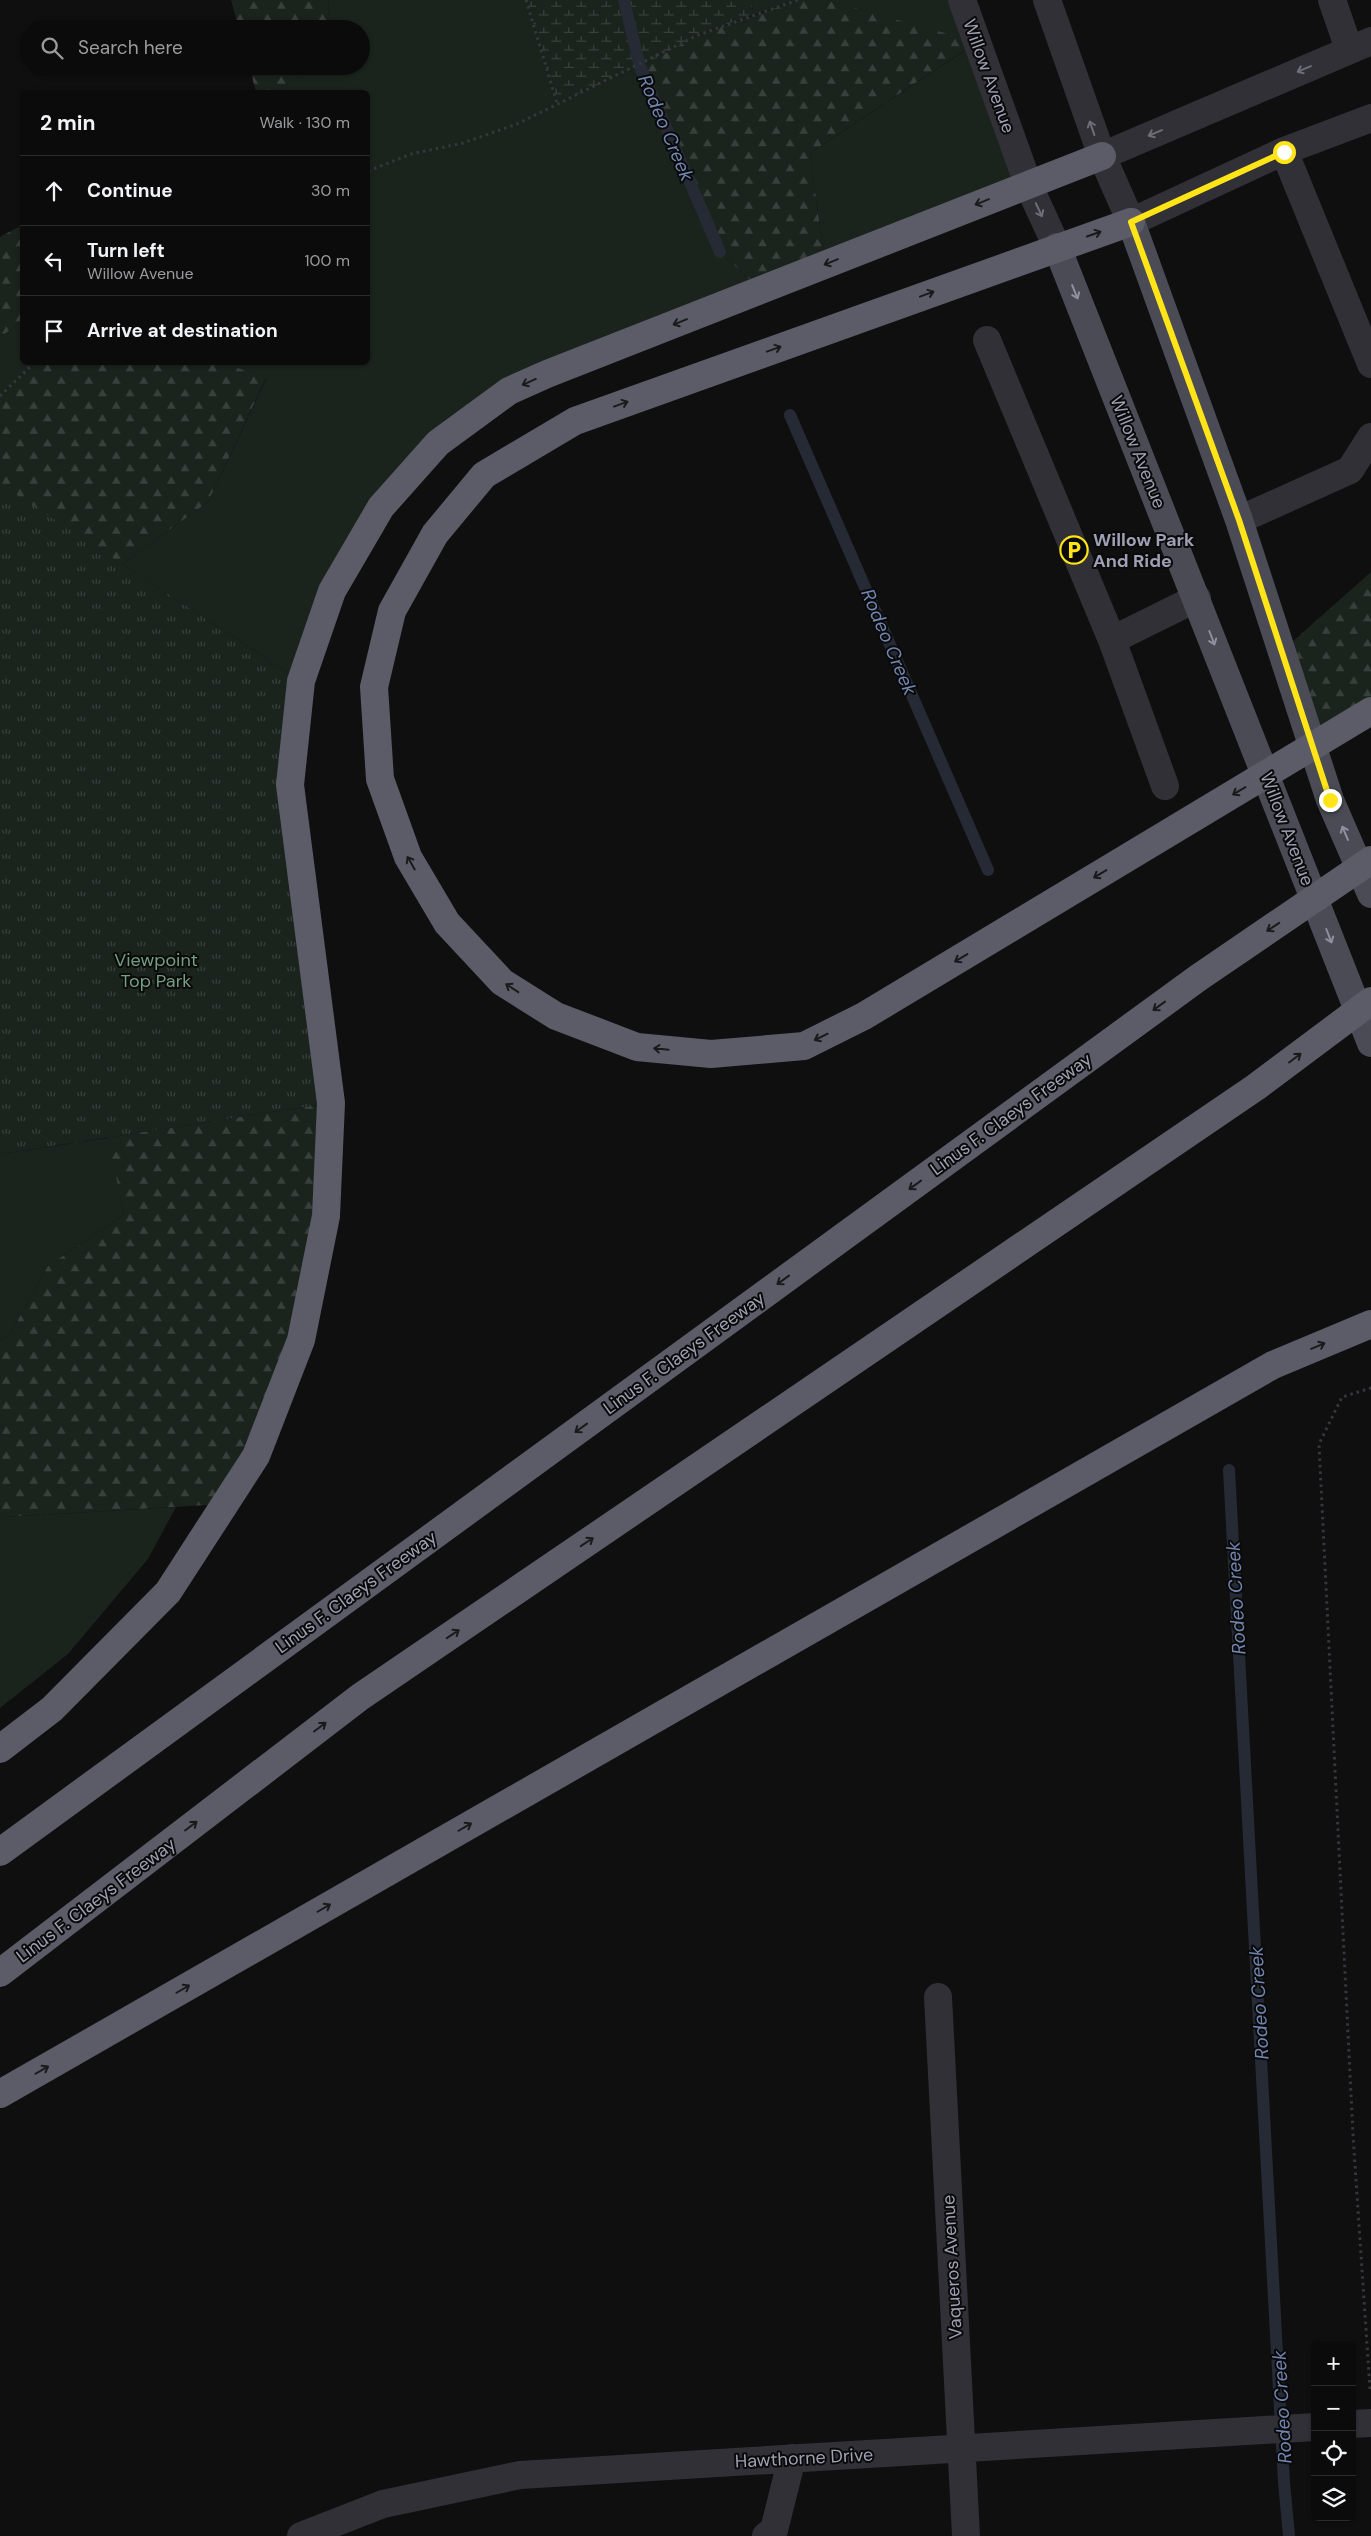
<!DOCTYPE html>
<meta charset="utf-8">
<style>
:root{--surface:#0b0b0c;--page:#141415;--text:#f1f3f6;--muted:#9a9b9d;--line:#2b2b2d}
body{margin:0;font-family:"DM Sans",sans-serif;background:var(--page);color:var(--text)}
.controls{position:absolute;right:15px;bottom:15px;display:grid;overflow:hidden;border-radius:8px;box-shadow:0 1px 4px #0004}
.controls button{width:45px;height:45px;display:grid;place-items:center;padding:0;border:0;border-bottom:1px solid var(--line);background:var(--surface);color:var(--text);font:25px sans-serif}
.stop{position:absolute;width:15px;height:15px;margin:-11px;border:4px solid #ffe418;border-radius:50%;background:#fff}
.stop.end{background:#ffe418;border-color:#fff;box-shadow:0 1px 5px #0008}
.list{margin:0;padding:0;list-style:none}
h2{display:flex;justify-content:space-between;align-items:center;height:65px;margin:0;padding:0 20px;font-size:21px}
h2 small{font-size:16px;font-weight:400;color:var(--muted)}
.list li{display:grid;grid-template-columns:32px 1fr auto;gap:15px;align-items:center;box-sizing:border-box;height:70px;padding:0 20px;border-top:1px solid var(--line)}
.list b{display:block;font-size:19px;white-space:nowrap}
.list p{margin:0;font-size:16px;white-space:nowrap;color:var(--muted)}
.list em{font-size:16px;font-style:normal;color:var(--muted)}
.icon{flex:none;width:28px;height:28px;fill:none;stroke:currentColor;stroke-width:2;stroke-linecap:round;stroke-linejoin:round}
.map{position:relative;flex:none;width:1371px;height:2536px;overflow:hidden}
.search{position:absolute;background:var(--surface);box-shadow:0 1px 4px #0004;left:20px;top:20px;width:350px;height:55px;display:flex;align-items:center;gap:12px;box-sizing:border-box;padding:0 18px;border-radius:28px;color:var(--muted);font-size:19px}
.panel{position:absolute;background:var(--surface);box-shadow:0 1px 4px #0004;left:20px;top:90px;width:350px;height:275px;border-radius:8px}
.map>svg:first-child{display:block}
.grass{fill:#1b231d}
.forest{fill:url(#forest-firs)}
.wetland{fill:url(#wetland-marsh)}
.park{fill:url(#park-tufts)}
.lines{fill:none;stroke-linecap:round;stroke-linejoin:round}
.stream{stroke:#252a34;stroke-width:12}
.path{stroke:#36363d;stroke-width:3;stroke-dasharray:2.5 4;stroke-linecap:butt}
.minor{stroke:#303036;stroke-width:28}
.major{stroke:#4b4b55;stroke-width:28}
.highway{stroke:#5b5c67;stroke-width:28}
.oneway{stroke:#6d6e7b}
.oneway2{stroke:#1a1a1d}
.oneway3{stroke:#8e8fa0}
.route{stroke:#ffe418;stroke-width:6}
.labels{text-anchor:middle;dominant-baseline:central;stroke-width:4;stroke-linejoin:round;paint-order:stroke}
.street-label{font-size:18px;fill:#9fa0b3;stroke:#0a0a0b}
.poi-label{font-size:18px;font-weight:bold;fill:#9fa0b3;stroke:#0a0a0b;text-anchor:start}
.park-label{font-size:18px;fill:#749f80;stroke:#0a0a0b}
.water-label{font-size:19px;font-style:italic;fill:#7286b1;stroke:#0a0a0b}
</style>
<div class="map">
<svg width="1371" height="2536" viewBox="0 0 1371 2536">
<defs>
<pattern id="forest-firs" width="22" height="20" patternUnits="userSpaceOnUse" patternTransform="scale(1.25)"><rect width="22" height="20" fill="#1b231d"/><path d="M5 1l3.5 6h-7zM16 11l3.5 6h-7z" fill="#39403b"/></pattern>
<pattern id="wetland-marsh" width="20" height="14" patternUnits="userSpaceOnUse" patternTransform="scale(1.25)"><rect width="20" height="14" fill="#1b231d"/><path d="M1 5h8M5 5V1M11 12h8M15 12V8" fill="none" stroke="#39403b"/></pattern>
<pattern id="park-tufts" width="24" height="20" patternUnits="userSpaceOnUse" patternTransform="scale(1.25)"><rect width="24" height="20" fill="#1b231d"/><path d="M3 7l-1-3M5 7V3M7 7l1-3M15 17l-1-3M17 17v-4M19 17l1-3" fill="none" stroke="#39403b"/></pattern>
</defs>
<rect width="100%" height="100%" fill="#0f0f10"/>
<path class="grass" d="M328,0H526L557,103L640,67L720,252L761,290L509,391L381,507L301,681L122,564L208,502L266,379L224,363L368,362V92H275L314,66H361V29H330Z
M752,0H798L753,15Z
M826,0H962L1028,184L825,265L810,153L976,43Z
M22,322V362L35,363L0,396V337Z
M109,1138L124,1215L48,1266L9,1336L0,1340V1154Z
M176,1507L148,1559L68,1654L0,1708V1519L5,1517Z"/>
<path class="forest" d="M231,0H328L330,29H239Z
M798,0H826L977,42L810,153L825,265L761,290L720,252L640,67L698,35Z
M249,66H314L275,92H256Z
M22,225V322L0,337V237Z
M35,363H224L266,378L208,502L122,564L95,604L0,795V396Z
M1371,572V715L1314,750L1282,651Z
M331,1103L301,1340L224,1504L5,1517L0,1519V1340L9,1336L48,1266L124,1215L108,1138L0,1154Z"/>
<path class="wetland" d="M526,0H752L753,15L698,35L640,67L557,103Z"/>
<path class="park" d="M0,484L301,681L290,785L331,1103L0,1154Z"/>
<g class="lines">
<path class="stream" d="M624,0L640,67L720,252
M790,415L988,870
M1229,1470L1284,2482L1289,2536"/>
<path class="path" d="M526,0L557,103
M368,171L411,154L463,143L517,124L698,35L798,0
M0,396L35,362
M1370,2389L1353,2135L1319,1444L1342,1397L1371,1388"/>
<path class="minor" d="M962,0L1028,184L1057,247
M1047,0L1102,156L1131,222L1284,151L1371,118
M1332,0L1349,49
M1284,151L1371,364
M1102,156L1371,41
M987,340L1112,640
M1239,520L1350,470L1371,437
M1165,786L1112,640L1197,598
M938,1997L966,2536
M1352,2424L1371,2423
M301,2536L383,2504L520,2475L1315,2427
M766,2536L774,2530L792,2458"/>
<path class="major" d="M1131,222L1239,520L1330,800L1371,894
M1057,247L1371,1043"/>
<path class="highway" d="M1131,222L575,421L484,475L435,534L392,611L374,687L380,779L408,857L447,923L502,982L556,1016L637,1047L711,1054L804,1046L864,1016L1371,711
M0,1749L52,1709L168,1592L256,1456L301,1340L326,1216L331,1103L290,785L301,681L332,591L381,507L438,443L509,391L547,374L1102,156
M0,1852L1198,978L1371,860
M0,1973L360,1697L1256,1087L1371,1001
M0,2094L1273,1365L1371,1324"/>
</g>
<defs><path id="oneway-shaft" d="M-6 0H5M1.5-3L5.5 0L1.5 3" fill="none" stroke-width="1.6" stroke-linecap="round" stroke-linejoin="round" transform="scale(1.25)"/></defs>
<g class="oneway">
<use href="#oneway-shaft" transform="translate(1304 69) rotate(157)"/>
<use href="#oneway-shaft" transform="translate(1092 128) rotate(-109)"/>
<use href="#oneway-shaft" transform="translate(1155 133) rotate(157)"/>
<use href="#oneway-shaft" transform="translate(1039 210) rotate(65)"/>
</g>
<g class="oneway2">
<use href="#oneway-shaft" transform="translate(982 202) rotate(158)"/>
<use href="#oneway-shaft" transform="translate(1094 234) rotate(-19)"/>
<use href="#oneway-shaft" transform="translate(831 262) rotate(158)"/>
<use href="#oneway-shaft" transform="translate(927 294) rotate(-20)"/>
<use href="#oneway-shaft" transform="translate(680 322) rotate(158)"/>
<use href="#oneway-shaft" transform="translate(774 349) rotate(-20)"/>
<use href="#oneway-shaft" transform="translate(529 382) rotate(156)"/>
<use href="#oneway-shaft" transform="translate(621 404) rotate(-20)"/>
<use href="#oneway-shaft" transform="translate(1239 791) rotate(149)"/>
<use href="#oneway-shaft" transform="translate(411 863) rotate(-120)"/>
<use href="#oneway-shaft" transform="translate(1100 874) rotate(149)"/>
<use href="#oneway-shaft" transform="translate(1273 927) rotate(146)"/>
<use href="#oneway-shaft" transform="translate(961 958) rotate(149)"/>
<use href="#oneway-shaft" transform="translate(512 988) rotate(-147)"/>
<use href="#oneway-shaft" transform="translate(1159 1006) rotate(144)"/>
<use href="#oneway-shaft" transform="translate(821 1037) rotate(154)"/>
<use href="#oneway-shaft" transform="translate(661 1049) rotate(-174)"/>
<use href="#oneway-shaft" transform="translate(1295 1058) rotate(-37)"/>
<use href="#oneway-shaft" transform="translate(915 1185) rotate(144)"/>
<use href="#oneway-shaft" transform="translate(783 1280) rotate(144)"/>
<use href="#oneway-shaft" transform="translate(1318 1346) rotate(-23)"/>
<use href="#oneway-shaft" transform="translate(581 1428) rotate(144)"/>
<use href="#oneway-shaft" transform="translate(587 1542) rotate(-34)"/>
<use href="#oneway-shaft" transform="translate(453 1634) rotate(-34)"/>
<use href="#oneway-shaft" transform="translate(320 1727) rotate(-37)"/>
<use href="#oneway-shaft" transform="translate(191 1826) rotate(-37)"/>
<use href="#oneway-shaft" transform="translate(465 1827) rotate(-30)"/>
<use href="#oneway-shaft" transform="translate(324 1908) rotate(-30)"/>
<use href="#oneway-shaft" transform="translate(183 1989) rotate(-30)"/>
<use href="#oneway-shaft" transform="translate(42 2070) rotate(-30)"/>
</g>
<g class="oneway3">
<use href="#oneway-shaft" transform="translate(1075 292) rotate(68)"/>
<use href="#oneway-shaft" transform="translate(1212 638) rotate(69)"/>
<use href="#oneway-shaft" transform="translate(1345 833) rotate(-113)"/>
<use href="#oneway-shaft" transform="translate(1329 936) rotate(69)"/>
</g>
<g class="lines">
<path class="route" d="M1284,152L1131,222L1239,520L1330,800"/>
</g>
<defs>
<g id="parking-ring" transform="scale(1.4375)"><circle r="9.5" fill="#0a0a0b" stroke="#ffe418" stroke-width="1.5"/><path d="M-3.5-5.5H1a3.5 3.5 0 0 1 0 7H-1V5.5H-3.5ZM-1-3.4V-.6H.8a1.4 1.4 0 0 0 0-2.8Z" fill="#ffe418"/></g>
</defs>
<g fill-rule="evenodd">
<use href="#parking-ring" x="1074" y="550"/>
</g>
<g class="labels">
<g class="street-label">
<text transform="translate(989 76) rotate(70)">Willow Avenue</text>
<text transform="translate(1138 452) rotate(68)">Willow Avenue</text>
<text transform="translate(1287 829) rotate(69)">Willow Avenue</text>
<text transform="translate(1011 1114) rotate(-36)">Linus F. Claeys Freeway</text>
<text transform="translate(684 1353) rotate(-36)">Linus F. Claeys Freeway</text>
<text transform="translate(356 1592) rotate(-36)">Linus F. Claeys Freeway</text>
<text transform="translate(96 1900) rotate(-37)">Linus F. Claeys Freeway</text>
<text transform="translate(952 2267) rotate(-93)">Vaqueros Avenue</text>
<text transform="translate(804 2458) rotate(-3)">Hawthorne Drive</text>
</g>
<g class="poi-label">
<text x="1093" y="540">Willow Park<tspan x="1093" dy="21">And Ride</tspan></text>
</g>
<g class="park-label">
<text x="156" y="960">Viewpoint<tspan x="156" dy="21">Top Park</tspan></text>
</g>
<g class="water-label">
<text transform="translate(666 128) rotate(67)">Rodeo Creek</text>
<text transform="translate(889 642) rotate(67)">Rodeo Creek</text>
<text transform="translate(1236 1598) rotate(-93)">Rodeo Creek</text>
<text transform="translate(1259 2003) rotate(-93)">Rodeo Creek</text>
<text transform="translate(1282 2407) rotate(-93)">Rodeo Creek</text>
</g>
</g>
</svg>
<div class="controls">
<button>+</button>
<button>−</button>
<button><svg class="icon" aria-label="locate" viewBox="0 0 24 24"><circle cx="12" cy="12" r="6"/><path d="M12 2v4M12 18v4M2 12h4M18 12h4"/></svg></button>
<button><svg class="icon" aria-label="layers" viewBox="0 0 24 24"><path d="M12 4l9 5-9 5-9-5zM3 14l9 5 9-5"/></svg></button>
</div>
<div class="stop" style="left:1284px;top:152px"></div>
<div class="stop end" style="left:1330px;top:800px"></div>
<div class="search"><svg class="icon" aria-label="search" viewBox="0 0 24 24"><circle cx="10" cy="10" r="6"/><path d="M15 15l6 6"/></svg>Search here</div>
<section class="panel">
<h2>2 min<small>Walk · 130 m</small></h2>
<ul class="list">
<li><svg class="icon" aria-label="ahead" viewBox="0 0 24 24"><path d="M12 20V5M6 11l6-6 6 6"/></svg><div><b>Continue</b></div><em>30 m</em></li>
<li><svg class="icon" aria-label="left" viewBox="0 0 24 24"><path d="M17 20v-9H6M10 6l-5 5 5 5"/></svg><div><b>Turn left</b><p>Willow Avenue</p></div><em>100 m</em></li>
<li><svg class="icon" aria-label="arrive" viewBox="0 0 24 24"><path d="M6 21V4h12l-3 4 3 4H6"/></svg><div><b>Arrive at destination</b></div></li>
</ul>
</section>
</div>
